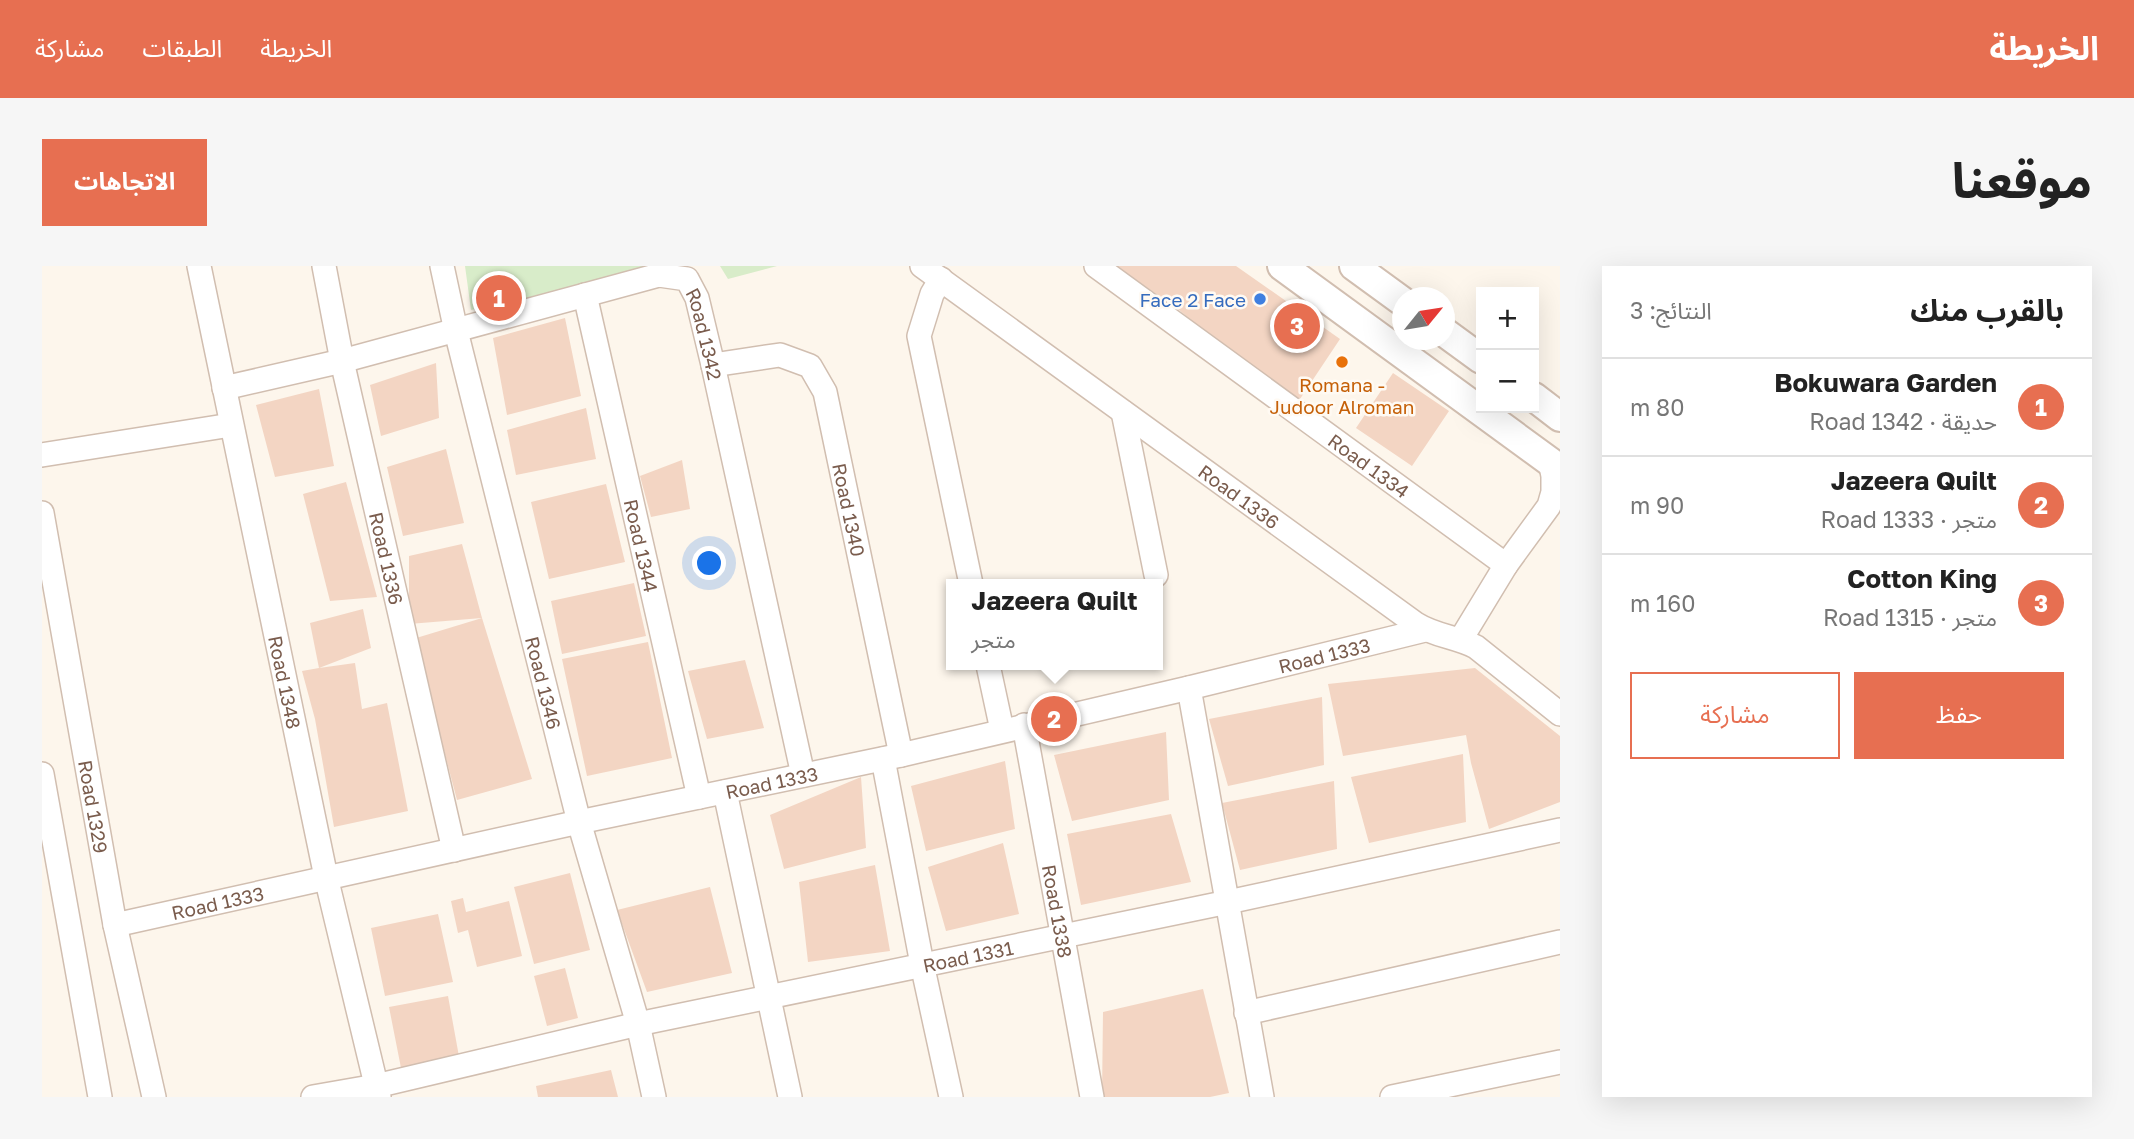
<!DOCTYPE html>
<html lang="ar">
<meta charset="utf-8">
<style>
:root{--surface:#fff;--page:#f6f6f6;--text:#222;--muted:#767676;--line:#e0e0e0;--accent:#e76f51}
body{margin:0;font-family:"Golos Text","Noto Sans Arabic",sans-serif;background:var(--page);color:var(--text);direction:rtl}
.controls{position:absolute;right:21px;top:21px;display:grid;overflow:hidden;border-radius:0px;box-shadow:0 7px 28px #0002}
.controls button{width:63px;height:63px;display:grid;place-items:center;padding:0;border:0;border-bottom:2px solid var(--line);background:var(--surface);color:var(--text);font:35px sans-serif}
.compass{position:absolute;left:1350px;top:21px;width:63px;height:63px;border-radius:50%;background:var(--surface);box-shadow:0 7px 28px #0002;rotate:60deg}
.you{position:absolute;left:668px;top:298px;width:24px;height:24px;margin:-18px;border:5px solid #fff;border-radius:50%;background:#1a73e8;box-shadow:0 0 0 10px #1a73e833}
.badge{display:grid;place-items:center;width:46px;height:46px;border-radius:50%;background:var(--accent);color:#fff;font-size:23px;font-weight:700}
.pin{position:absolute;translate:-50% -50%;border:4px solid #fff;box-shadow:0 2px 7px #0006}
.popup{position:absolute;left:904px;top:313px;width:217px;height:91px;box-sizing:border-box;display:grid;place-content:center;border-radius:0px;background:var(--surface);filter:drop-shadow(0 2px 5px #0005);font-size:23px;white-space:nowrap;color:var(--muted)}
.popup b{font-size:26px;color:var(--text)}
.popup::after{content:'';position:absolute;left:50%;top:100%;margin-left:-14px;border:14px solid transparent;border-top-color:var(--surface)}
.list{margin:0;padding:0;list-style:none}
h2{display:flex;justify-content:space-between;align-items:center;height:91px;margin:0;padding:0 28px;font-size:30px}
h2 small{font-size:23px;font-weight:400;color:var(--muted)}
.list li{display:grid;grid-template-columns:46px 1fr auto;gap:21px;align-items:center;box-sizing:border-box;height:98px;padding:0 28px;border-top:2px solid var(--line)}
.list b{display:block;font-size:26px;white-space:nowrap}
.list p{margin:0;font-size:23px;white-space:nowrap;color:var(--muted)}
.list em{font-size:23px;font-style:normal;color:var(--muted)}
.actions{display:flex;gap:14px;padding:21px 28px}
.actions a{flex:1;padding:16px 0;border:2px solid var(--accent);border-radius:0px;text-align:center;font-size:24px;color:var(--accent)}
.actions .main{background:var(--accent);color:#fff}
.map{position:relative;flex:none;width:1518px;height:831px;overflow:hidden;direction:ltr;border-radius:0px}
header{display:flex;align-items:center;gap:42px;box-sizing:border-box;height:98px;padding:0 35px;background:var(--accent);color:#fff}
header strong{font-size:33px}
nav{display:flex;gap:38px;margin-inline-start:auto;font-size:24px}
.intro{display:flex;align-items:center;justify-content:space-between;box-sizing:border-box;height:168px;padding:0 42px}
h1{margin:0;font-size:49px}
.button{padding:18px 32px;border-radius:0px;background:var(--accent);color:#fff;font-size:24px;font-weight:700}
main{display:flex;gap:42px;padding:0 42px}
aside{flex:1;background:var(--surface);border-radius:0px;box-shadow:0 7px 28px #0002}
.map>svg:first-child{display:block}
.green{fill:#d8ecc9}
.building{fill:#f3d5c3}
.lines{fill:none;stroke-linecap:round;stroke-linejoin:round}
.minor-casing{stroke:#d1beb0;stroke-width:26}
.tertiary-casing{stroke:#d1beb0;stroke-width:32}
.minor{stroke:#fff;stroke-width:23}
.tertiary{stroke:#fff;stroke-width:28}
.shop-dot{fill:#3f7fe0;stroke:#fffaf3;stroke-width:2.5}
.food-dot{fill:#e8710a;stroke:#fffaf3;stroke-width:2.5}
.labels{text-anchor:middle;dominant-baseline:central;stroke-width:5;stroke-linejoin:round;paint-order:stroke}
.shop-label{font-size:19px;fill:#366cbe;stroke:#fffaf3;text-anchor:end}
.street-label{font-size:19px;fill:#7a5c4d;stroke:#fffaf3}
.food-label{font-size:19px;fill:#c56008;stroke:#fffaf3}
</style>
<header>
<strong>الخريطة</strong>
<nav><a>الخريطة</a><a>الطبقات</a><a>مشاركة</a></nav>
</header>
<div class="intro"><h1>موقعنا</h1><a class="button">الاتجاهات</a></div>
<main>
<aside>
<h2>بالقرب منك<small>النتائج: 3</small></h2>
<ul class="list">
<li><span class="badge">1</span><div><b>Bokuwara Garden</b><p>حديقة · Road 1342</p></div><em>80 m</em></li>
<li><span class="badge">2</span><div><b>Jazeera Quilt</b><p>متجر · Road 1333</p></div><em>90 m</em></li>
<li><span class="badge">3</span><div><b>Cotton King</b><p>متجر · Road 1315</p></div><em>160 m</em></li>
</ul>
<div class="actions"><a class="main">حفظ</a><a>مشاركة</a></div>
</aside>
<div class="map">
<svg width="1518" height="831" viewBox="0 0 1518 831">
<rect width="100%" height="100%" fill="#fdf6ec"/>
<path class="green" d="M423,0H618L542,20L429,44Z
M678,0H735L686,13Z"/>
<path class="building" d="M1074,0H1194L1298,73L1256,136L1204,99L1137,44Z
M523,52L539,130L465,149L451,72Z
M394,97L397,152L339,170L328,119Z
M1351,107L1407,145L1370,200L1314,162Z
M277,123L292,200L233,211L214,139Z
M544,142L554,193L474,209L465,164Z
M404,183L422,257L361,270L345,201Z
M640,194L648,243L609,251L598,210Z
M304,216L335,331L288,335L261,228Z
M564,218L583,296L507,313L489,236Z
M420,278L440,352L367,358V290Z
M592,317L604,370L520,388L509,335Z
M321,343L329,382L277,402L313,397L320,443L345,437L366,545L292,561L273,453L260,405L277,402L268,357Z
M440,352L490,513L415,534L388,431L371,373Z
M606,376L630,492L545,510L520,393Z
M703,394L722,462L665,473L646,405Z
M1433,402L1518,470V536L1447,563L1429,497L1424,469L1301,490L1286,418Z
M1280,431L1282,499L1186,520L1167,453Z
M1124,466L1127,534L1030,555L1012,489Z
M1421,488L1424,556L1327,577L1309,511Z
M963,495L973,563L884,585L869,520Z
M819,511L824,582L742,603L728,549Z
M1292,515L1295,583L1198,604L1180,537Z
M1129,548L1149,616L1039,639L1025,568Z
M961,577L977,648L904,665L886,601Z
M833,599L848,685L766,696L757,616Z
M528,607L548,684L492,698L472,621Z
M668,621L690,707L605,726L575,644Z
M421,632L424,646L467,635L480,690L435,701L426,664L416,667L409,635Z
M396,648L411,716L343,730L329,662Z
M523,702L536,752L505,760L492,710Z
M1161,723L1187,827L1168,831H1060L1061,746Z
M406,730L418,796L360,807L347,741Z
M569,804L576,831H496L494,820Z"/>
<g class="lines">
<g class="minor-casing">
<g id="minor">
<path id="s1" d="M157,0L284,611L337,831"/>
<path id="s2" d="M282,0L300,95L412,584"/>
<path id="s3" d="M400,0L414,65L537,556L596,758L612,831"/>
<path id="s4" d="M880,0L1374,358C1393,370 1415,371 1434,381L1518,448"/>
<path id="s5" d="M1054,0L1464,299"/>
<path d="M899,13L890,28L877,70L929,318"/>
<path id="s6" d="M543,29L657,531"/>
<path id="s7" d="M671,99L738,89L768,100L783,126L859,489"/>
<path id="s8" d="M182,122L300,95L617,9L645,13L655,32L671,99L761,509"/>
<path d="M1081,146L1114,309"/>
<path d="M0,189L189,159"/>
<path id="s9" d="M0,247L73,659L112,831"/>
<path d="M1419,373L1464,299L1507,240L1511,226V210L1508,195"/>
<path d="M946,399L960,464"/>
<path d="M1147,422L1220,831"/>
<path id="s10" d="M982,459L1050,831"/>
<path d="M841,493L880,698L909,831"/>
<path d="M0,508L58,831"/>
<path d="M683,526L748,831"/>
<path id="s11" d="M73,659L537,556L859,489L1147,422L1383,364"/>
<path d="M1204,747L1518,676"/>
<path id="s12" d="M271,831L334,820L596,758L1186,636L1518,564"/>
<path d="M1350,831L1518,796"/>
</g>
</g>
<g class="tertiary-casing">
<path id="tertiary" d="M1240,0L1518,203
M1312,0L1360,35
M1402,66L1439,93
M1492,131L1518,151"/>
</g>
<use href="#minor" class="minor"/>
<use href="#tertiary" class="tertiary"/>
</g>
<circle class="shop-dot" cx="1218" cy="33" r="7"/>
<circle class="food-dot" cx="1300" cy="96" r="7"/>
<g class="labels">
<g class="shop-label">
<text x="1204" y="33">Face 2 Face</text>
</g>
<g class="street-label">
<text stroke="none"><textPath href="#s8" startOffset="536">Road 1342</textPath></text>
<text stroke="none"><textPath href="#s5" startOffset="338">Road 1334</textPath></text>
<text stroke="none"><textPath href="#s4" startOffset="392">Road 1336</textPath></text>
<text stroke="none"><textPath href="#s7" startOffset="250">Road 1340</textPath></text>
<text stroke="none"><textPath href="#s6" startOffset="257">Road 1344</textPath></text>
<text stroke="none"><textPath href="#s2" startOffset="299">Road 1336</textPath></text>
<text stroke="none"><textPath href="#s11" startOffset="1239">Road 1333</textPath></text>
<text stroke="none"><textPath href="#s1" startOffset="425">Road 1348</textPath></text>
<text stroke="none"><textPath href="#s3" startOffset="429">Road 1346</textPath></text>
<text stroke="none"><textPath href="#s11" startOffset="672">Road 1333</textPath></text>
<text stroke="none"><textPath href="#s9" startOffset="298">Road 1329</textPath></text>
<text stroke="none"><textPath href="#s11" startOffset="105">Road 1333</textPath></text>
<text stroke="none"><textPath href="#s10" startOffset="189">Road 1338</textPath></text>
<text stroke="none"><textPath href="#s12" startOffset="670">Road 1331</textPath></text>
</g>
<g class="food-label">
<text x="1300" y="118">Romana -<tspan x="1300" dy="22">Judoor Alroman</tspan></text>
</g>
</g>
</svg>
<div class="controls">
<button>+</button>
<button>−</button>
</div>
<svg class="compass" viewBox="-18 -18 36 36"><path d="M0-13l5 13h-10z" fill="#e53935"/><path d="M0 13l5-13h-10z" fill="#767676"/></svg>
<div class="you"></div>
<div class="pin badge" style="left:457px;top:32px">1</div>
<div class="pin badge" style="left:1012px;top:453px">2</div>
<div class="popup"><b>Jazeera Quilt</b>متجر</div>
<div class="pin badge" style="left:1255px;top:60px">3</div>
</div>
</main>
